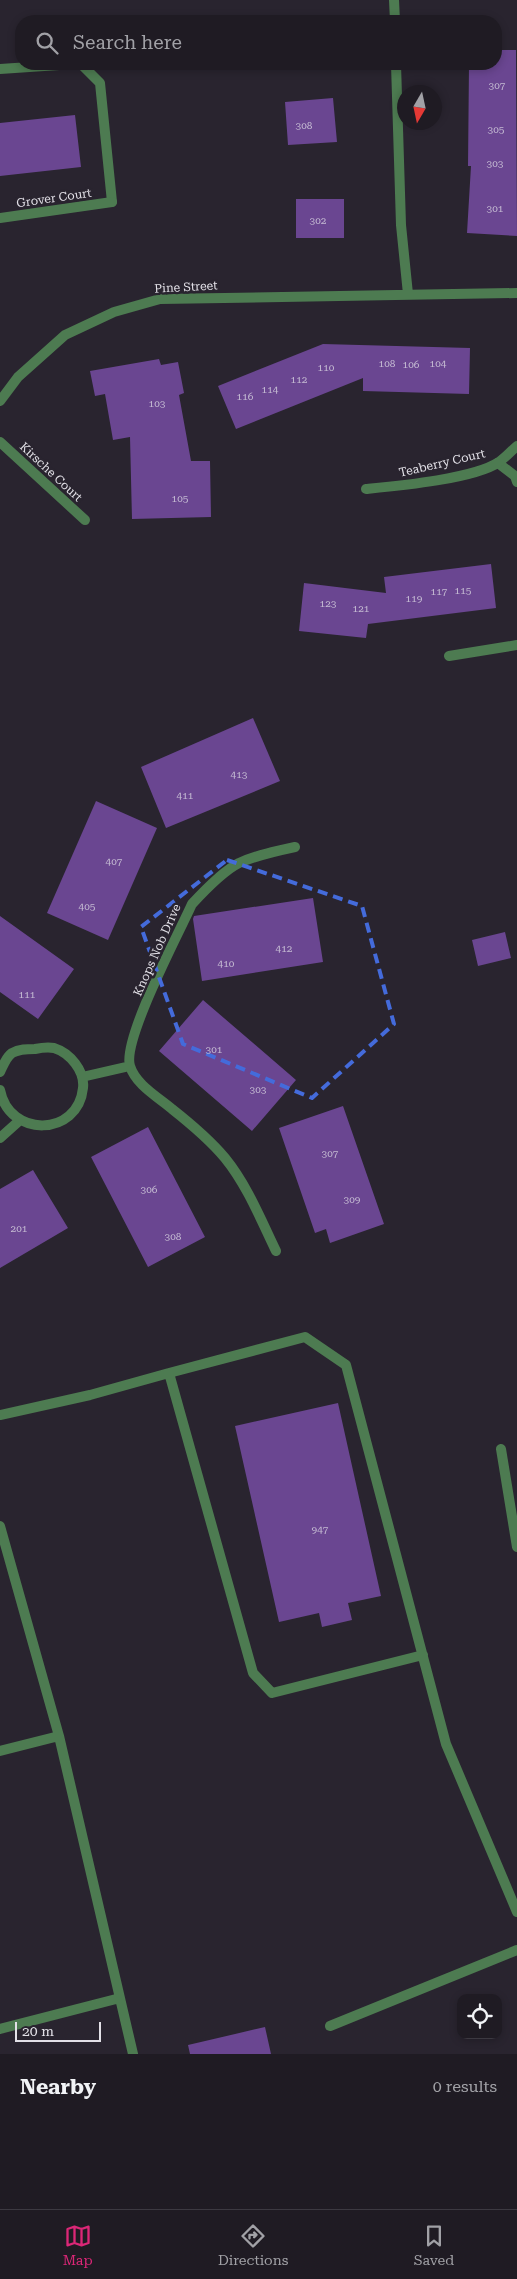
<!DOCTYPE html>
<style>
:root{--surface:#1f1b23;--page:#2c2830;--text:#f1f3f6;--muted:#a1a1a6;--line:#3c3941;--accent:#db2777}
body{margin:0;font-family:"Roboto Serif",serif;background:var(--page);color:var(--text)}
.controls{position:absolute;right:15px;bottom:15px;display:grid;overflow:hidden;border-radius:10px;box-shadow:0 2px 8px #0003}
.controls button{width:45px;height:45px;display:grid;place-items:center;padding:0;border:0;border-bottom:1px solid var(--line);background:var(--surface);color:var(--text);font:25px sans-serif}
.compass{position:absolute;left:397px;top:85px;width:45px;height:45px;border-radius:50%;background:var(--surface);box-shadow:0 2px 8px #0003;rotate:189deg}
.scale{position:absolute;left:15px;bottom:12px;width:86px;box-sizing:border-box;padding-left:5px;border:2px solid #e2e0e7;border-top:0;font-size:14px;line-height:18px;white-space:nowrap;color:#e2e0e7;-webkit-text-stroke:4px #29242f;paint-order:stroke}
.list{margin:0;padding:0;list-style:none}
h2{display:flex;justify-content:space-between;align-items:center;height:65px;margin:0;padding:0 20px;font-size:21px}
h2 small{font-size:16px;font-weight:400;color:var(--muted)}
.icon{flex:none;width:28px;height:28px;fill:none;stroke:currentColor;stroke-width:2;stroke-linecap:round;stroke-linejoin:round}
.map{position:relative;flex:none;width:517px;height:2054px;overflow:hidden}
.search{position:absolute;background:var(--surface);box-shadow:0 2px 8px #0003;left:15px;right:15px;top:15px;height:55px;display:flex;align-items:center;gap:12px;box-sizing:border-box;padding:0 18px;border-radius:20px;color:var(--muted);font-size:19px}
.sheet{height:155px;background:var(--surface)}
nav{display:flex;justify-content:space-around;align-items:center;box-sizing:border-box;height:70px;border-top:1px solid var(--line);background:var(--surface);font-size:14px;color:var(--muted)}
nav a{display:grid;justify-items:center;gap:2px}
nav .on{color:var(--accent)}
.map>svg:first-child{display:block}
.building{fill:#6a4691}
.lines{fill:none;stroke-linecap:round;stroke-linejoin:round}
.lane{stroke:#4d7b51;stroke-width:10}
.street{stroke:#4d7b51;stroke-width:10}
.marked{fill:none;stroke:#446bdb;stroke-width:4;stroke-dasharray:10 6;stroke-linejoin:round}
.labels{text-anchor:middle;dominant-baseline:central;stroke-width:5;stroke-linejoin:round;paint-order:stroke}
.number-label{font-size:10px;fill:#c4bad2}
.street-label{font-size:12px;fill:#e2e0e7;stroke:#29242f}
</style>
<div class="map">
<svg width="517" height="2054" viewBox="0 0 517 2054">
<rect width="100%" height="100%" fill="#29242f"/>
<path class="building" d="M496,50H516L517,236L467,233L471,166H468L469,64H496Z
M333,98L337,142L288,145L285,102Z
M75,115L81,167L0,176V123Z
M296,199H344V238H296Z
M323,344L470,348L469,394L363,391V378L236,429L218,386Z
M159,359L161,365L178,362L184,393L179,395L191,461H210L211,517L132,519L130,437L113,440L105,394L95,396L90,371Z
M491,564L496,608L368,624L366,638L299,631L304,583L386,593L384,577Z
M253,718L280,781L166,828L141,767Z
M96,801L157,828L108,940L47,913Z
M313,898L323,962L202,981L193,919L194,916Z
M0,916L74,969L38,1019L0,992Z
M505,932L511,958L478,966L472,940Z
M203,1000L296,1080L252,1131L159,1051Z
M343,1106L384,1224L330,1243L326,1229L315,1233L279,1128Z
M148,1127L205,1237L148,1267L91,1157Z
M33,1170L68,1228L0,1268V1189Z
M338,1403L381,1596L348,1603L352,1620L322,1627L319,1613L279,1622L235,1426Z
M265,2027L271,2054H190L188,2045Z"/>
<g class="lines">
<path class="lane" d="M81,64L100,83L112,202
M0,69L74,64
M498,463L515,476L517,482
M449,656L517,645
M0,1415L90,1395L169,1373
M501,1449L517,1547
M0,1526L59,1736L133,2054
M423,1655L272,1693L253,1673L169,1373L305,1337L346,1365L446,1744L517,1912
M0,1751L59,1736
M330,2026L517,1950
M0,2029L120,1998"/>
<path class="street" d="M394,0L395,21
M396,64L401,225L408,294
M0,218L112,202
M0,401L18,377L65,335L114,312L160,299L517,293
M0,442L85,520
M366,489C397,486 474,479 499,462C506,457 511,451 517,446
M0,1072C3,1066 6,1057 12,1053C19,1049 27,1049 35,1049C40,1048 48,1047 54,1048C70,1053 85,1071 83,1088C78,1137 9,1138 0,1090
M82,1077L130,1066
M0,1138L19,1121
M276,1251C261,1220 247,1185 225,1158C210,1140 191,1124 172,1109C158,1097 136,1085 130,1066C122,1040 179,933 192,904C204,891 223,871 239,863C257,855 276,851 295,847"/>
</g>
<path class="marked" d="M227,860L362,906L394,1024L312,1098L183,1044L141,927Z"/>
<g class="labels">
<g class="number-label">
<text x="497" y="85">307</text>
<text x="304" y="125">308</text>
<text x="496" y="129">305</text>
<text x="495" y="163">303</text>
<text x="495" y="208">301</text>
<text x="318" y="220">302</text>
<text x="387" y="363">108</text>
<text x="438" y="363">104</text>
<text x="411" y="364">106</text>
<text x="326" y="367">110</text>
<text x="299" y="379">112</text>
<text x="270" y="389">114</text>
<text x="245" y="396">116</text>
<text x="157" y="403">103</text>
<text x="180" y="498">105</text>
<text x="463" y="590">115</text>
<text x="439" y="591">117</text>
<text x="414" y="598">119</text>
<text x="328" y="603">123</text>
<text x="361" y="608">121</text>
<text x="239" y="774">413</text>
<text x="185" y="795">411</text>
<text x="114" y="861">407</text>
<text x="87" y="906">405</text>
<text x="284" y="948">412</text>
<text x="226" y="963">410</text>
<text x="27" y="994">111</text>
<text x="214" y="1049">301</text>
<text x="258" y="1089">303</text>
<text x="330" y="1153">307</text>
<text x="149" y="1189">306</text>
<text x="352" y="1199">309</text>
<text x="19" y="1228">201</text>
<text x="173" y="1236">308</text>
<text x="320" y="1529">947</text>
</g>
<g class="street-label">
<text transform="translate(54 198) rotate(-8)">Grover Court</text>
<text transform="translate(186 287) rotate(-3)">Pine Street</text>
<text transform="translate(442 463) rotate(-13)">Teaberry Court</text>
<text transform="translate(51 472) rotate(43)">Kirsche Court</text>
<text transform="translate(157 950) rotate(-66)">Knops Nob Drive</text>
</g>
</g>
</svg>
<div class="controls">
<button><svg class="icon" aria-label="locate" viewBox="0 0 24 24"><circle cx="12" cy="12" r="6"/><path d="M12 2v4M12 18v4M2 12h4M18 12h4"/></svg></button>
</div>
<svg class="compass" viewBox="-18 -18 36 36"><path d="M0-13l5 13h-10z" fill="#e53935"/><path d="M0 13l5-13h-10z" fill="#a1a1a6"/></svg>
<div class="scale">20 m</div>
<div class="search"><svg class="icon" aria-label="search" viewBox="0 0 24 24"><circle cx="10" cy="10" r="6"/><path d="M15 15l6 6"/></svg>Search here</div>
</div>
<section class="sheet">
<h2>Nearby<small>0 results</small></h2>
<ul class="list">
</ul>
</section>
<nav>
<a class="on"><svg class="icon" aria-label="map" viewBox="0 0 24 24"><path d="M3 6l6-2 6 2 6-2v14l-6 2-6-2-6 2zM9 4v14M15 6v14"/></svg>Map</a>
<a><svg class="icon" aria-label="directions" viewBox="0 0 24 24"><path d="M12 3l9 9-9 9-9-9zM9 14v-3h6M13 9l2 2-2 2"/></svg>Directions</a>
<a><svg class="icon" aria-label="saved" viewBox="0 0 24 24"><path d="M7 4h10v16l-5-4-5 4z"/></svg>Saved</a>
</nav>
